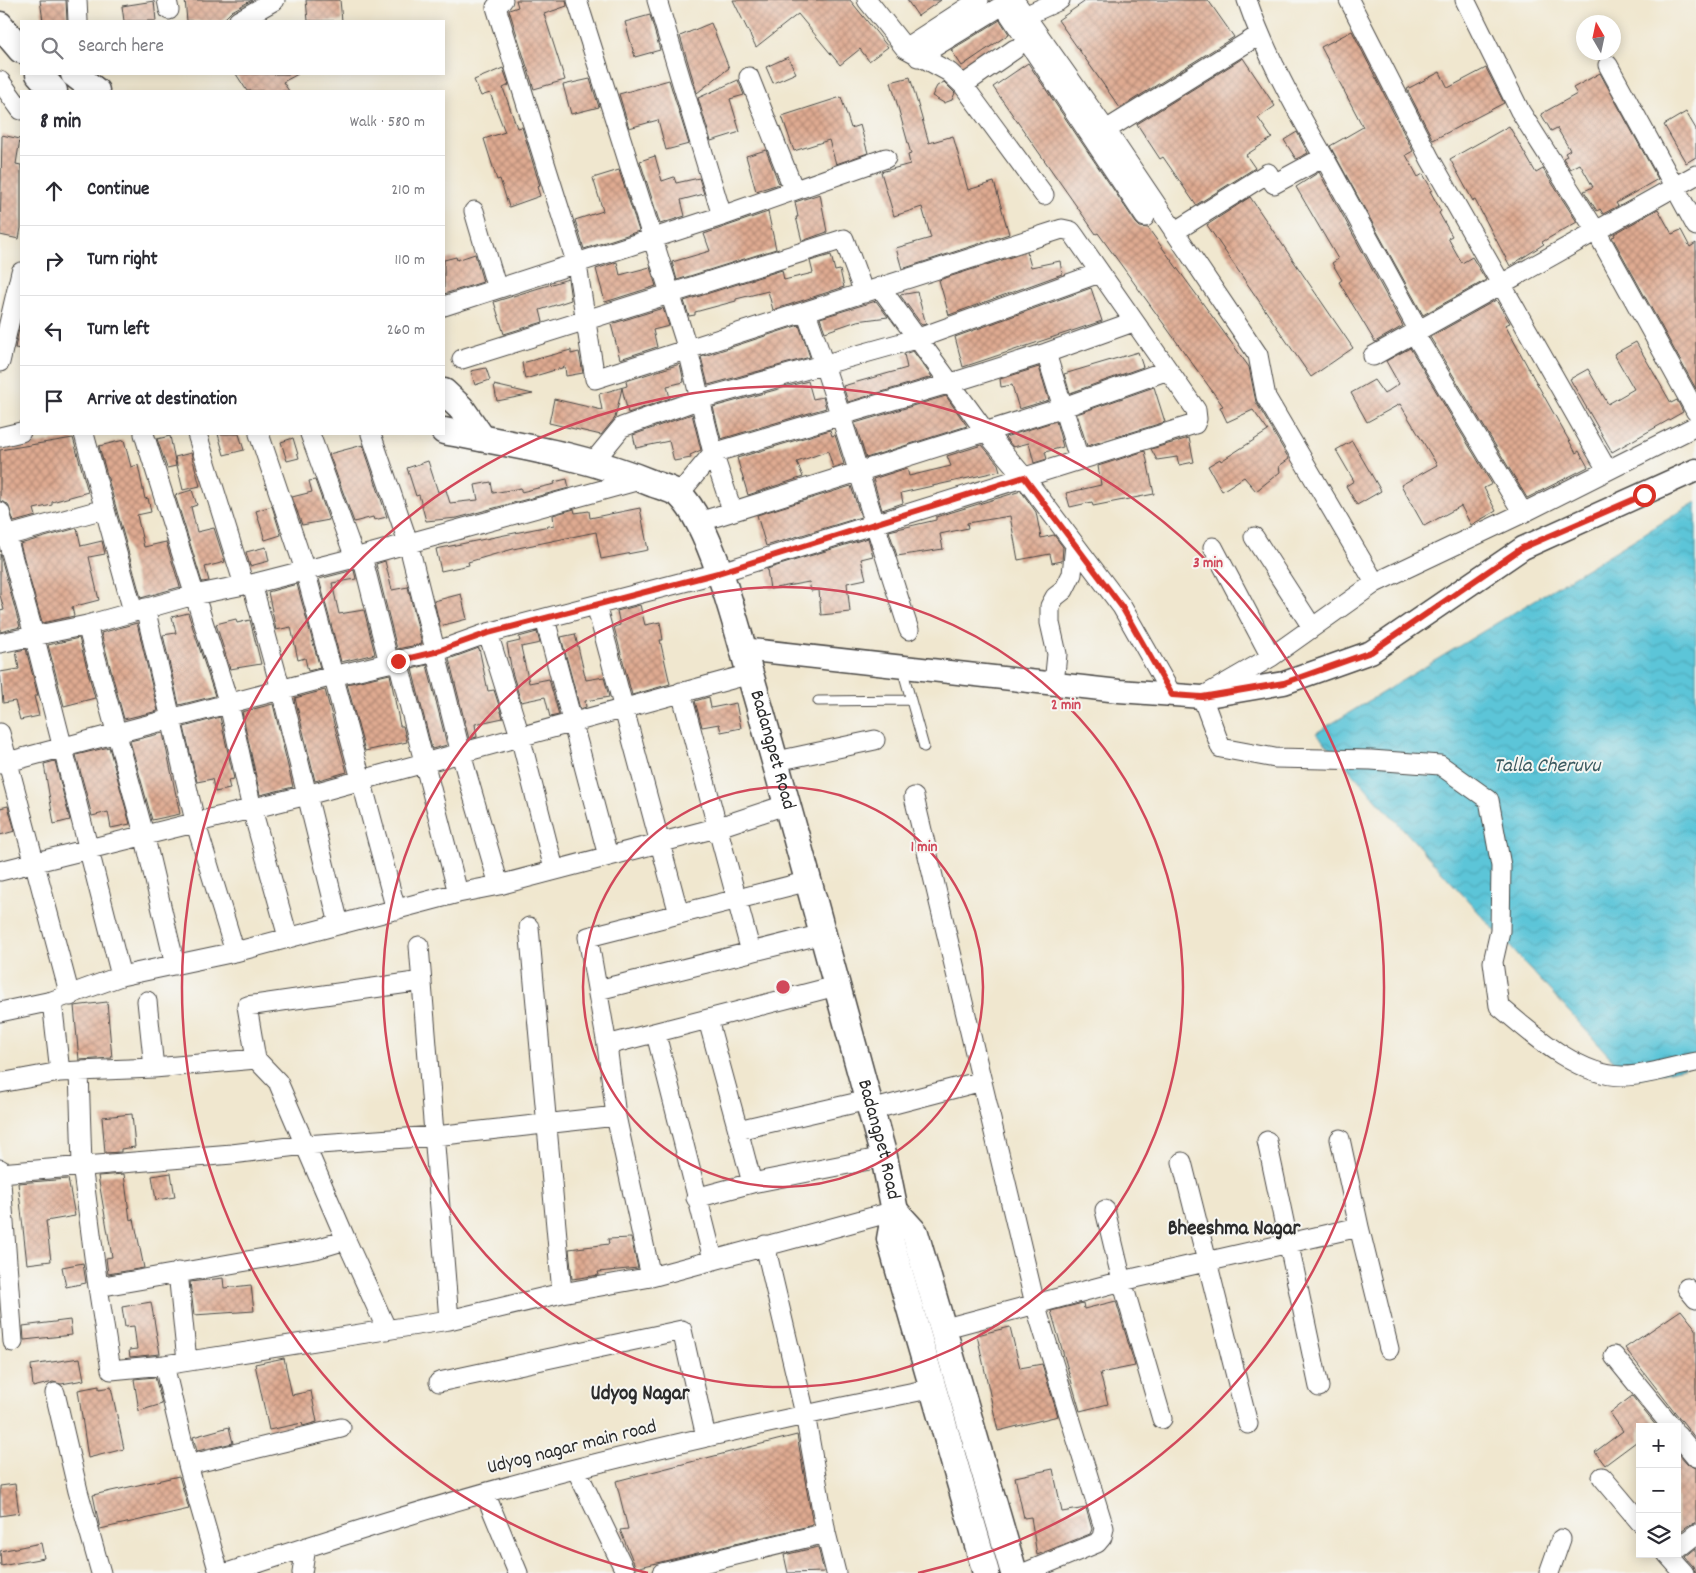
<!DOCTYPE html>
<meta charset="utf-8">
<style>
:root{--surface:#fff;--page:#f2f2f3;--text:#2b2b33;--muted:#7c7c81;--line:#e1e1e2}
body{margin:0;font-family:Dekko,sans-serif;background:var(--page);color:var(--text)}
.controls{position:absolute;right:15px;bottom:15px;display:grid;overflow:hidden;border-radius:0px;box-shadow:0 2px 12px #0003}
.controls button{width:45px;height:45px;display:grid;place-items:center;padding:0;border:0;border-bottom:1px solid var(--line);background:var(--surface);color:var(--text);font:25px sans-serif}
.compass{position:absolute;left:1576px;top:15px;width:45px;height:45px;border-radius:50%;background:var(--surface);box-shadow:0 2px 12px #0003;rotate:351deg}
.stop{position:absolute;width:15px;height:15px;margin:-11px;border:4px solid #d93025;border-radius:50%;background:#fff}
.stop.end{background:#d93025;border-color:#fff;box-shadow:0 1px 5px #0008}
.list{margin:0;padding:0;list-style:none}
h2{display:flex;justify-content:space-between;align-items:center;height:65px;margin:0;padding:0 20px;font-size:21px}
h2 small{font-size:16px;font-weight:400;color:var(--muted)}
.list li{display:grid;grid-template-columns:32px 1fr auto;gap:15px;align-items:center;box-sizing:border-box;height:70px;padding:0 20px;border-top:1px solid var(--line)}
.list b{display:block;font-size:19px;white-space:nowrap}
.list em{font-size:16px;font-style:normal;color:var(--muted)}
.icon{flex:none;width:28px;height:28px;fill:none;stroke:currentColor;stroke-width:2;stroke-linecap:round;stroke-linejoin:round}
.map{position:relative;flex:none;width:1696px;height:1573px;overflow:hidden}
.search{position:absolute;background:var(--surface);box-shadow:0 2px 12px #0003;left:20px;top:20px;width:425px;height:55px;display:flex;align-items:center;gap:12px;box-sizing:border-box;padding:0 18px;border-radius:0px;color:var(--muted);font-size:19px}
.panel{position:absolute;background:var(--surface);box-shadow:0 2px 12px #0003;left:20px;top:90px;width:425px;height:345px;border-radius:0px}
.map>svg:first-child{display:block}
.water{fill:url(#water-waves);stroke:#447882}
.building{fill:url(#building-cross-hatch)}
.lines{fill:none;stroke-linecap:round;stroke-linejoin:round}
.service-casing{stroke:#494744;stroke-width:11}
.minor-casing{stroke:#494744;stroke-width:21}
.tertiary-casing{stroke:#494744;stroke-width:25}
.secondary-casing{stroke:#494744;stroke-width:29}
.service{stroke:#fff;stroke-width:9}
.minor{stroke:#fff;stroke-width:19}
.tertiary{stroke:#fff;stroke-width:22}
.secondary{stroke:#fff;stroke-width:26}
.route{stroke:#d93025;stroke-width:6}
.ring{fill:none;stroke:#d1495b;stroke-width:2.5}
.labels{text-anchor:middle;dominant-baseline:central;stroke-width:4;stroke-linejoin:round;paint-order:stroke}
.street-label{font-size:20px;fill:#2b2b2b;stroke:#f6f6f2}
.water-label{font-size:21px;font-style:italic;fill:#3a595f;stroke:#f6f6f2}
.neighbourhood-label{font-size:21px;font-weight:bold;fill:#2b2b2b;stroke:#f6f6f2}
.centre{fill:#d1495b;stroke:#f6f6f2;stroke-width:2.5}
.ring-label{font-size:15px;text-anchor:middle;font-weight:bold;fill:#d1495b;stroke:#f6f6f2;stroke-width:4;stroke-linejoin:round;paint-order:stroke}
</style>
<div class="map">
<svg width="1696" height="1573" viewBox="0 0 1696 1573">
<defs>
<pattern id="water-waves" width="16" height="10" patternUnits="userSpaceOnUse" patternTransform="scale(1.25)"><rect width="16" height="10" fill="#5cc5d8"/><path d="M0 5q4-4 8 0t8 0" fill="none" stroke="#50a9ba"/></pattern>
<pattern id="building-cross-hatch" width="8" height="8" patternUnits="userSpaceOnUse" patternTransform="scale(1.25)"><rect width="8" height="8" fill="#dfaa91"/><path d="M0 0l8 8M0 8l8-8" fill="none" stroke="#b58b77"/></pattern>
</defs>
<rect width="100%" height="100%" fill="#f6f6f2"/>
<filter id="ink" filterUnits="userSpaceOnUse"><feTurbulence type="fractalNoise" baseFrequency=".02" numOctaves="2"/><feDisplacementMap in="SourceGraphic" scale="10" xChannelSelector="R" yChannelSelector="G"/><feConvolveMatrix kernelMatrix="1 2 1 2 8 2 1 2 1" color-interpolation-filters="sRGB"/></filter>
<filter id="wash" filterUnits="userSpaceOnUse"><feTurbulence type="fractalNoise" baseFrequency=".0096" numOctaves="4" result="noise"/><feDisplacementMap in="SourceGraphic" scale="20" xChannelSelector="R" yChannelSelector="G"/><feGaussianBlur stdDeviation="1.12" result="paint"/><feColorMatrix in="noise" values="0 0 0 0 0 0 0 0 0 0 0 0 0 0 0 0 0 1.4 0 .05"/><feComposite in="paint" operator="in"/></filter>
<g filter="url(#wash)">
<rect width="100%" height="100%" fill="#f0e7cf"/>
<path class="water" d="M1696,502V1065L1631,1080L1316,733Z"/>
<g id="blocks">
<path class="building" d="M40,0H66L67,21H43Z
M185,0H252L232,11L222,21H187Z
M306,0H340L342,21H308Z
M516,0H566L567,6L544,14L565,80L534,89L509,10L518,7Z
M733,0H850L888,47L869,61L860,49L840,65L798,14L756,47Z
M907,0H941L918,16Z
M1087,0H1208L1234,37L1120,108L1058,20Z
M154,1L156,21H124L122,6Z
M650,15L660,50L635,57L625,22Z
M1000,20L1009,34L962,66L951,50Z
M711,23L729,68L697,93L680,36Z
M1352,31L1413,151L1406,155L1418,177L1423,174L1432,190L1430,191L1441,211L1439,213L1452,236L1448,238L1462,263L1472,257L1486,280L1423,315L1330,146L1363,127L1321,47Z
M788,57L796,73L773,83L766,67Z
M1243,58L1275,106L1258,118L1272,138L1246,155L1255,168L1196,205L1163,157L1160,159L1137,124Z
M1028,63L1136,223L1140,227L1148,228L1249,367L1256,402L1289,459L1279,466L1280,472L1256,491L1244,477L1222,491L1208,466L1220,459L1221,461L1268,431L1253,410L1227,422L1220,407L1223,406L1098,233L1096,234L993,87Z
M503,68L509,85L503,88L517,128L522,127L540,186L537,187L540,196L509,207L500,179L497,180L484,139L505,132L490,93L481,96L474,80Z
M1486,68L1504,103L1433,140L1407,89L1440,72L1448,88Z
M1600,73L1658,179L1616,203L1618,206L1603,214L1600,209L1597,211L1584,191L1593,187L1580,164L1570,169L1563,158L1567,156L1565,153L1570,150L1557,128L1551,131L1541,114L1577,94L1573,88Z
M236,74H298L283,82L289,91H247Z
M910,77L929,143L953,136L968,190L994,182L1009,234L902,269L896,248L931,238L922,207L894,216L881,172L910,164L908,155L911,154L891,82Z
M590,79L599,107L571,114L563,85Z
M669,80L689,144L666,150L658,120L629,128L619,94Z
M738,80L744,95L730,99L740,132L711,141L698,98Z
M944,82L955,93L952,100L944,103L932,96L937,86Z
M841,97L851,128L860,125L868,153L836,164L829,140L794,151L782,116Z
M1686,112L1696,129V157L1686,163L1664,125Z
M1509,126L1536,173L1543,169L1577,222L1542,242L1544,244L1510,266L1475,200L1473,201L1450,159Z
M1297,132L1308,153L1296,159L1284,140Z
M2,135L20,139L16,164L21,165V228L19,239L0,235Z
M766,150L779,184L756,191L746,156Z
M655,156L662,181L674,177L676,183L699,178L704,194L681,200L685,216L660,224L640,161Z
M619,170L639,231L584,249L575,220L603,211L593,178Z
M1319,172L1403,326L1375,342L1339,282L1342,280L1332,263L1338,259L1296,187Z
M820,194L827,232L802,241L796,217H798L795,202Z
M1250,197L1353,348L1311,377L1207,225Z
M1658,209L1672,234L1681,230L1690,247L1696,243V389L1612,237L1615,236L1614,234Z
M768,212L776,249L677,280L672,262L710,251L704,234Z
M1027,252L1031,267L1060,261L1062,274L949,315L939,280Z
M475,254L483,282L444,294V260L456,257L457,260Z
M831,255L835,271L840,270L844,287L773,310L768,291L736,299V301L695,312V315L689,316L684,301L782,270L784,280L813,273L810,261Z
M617,262L620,275L650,267L656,286L605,302L596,269Z
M568,279L571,300L540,310L543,322L504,334L494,302Z
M1091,288L1102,321L963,367L955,337Z
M917,292L926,324L922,325L900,295Z
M1496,300L1510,323L1505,325L1535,380L1576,453L1579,451L1588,467L1527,498L1430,337Z
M876,301L888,317L857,321L825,332L820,318Z
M663,308L669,326L653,330L657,347L620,359L611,324Z
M21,320V349L15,348Z
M799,325L810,357L708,385L701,357Z
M1636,342L1671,403L1677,400L1683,412L1612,452L1570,379L1588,369L1608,404L1634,389L1614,354Z
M1410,348L1492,484L1484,488L1496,511L1471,525L1461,506L1424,526L1401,485L1437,465L1400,404L1367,422L1351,393L1374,380L1384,394L1399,384L1386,361Z
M571,350V354L579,352L583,373L566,376L565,367L525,379L522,363Z
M913,351L932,377L848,402L843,386L907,368L904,354Z
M1138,352L1143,367L1070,393L1064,374Z
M680,364L684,382L667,386L670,398L628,413L622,388L615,418L601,435L549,423L554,399L602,410L599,394L627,386L626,381Z
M1039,367L1049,400L1019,409L1012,385L1001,387L1000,379Z
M486,368L490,380L475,385L471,371Z
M808,381L813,399L823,397L826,408L721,439L713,407Z
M494,385L533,394L497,401Z
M1154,387L1165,422L1087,446L1077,414Z
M946,396L967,426L866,458L855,423Z
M692,414L701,450L690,455L691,458L674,461L669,441L636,448L633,435Z
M1056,421L1063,447L1045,452L1047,459L1034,463L1029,443L1013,447L1005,437Z
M830,430L832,436L835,435L844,464L833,468L828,451L797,462L803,477L748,495L737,458Z
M218,434H239L244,450L224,455Z
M170,436L176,466L167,468L157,439Z
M73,438L88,492L52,502V505L34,509L36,516L14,522L8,504L0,501V450Z
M293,438L299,458L287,461L281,442Z
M1189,438L1194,462L1179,465L1177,457L1157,460L1151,449Z
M124,440L131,467L138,465L145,499L148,498L151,512L137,515L144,547L166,542L180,587L141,598L99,446Z
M1352,441L1381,491L1357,505L1346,486L1354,481L1336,450Z
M363,445L387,517L374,520L373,517L354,522L329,454Z
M982,445L998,464L1000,471L901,493L903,503L882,510L873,479L907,468L909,476L951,466L947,456Z
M1145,451L1154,494L1093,506L1092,502L1070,507L1066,493L1101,485L1098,466Z
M191,453L200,486L183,490L175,457Z
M428,461L438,492L446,490L450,503L478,500L475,485L491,482L493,493L521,488V492L555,484L554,482L567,479L569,488L457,518L426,521L419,495L416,496L407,468Z
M315,480L329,520L302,525L292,497L312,492L309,481Z
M851,486L861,517L766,546L757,515Z
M192,490L197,505L191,507L197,532L214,528L225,562L205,567L209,581L202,582L175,495Z
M1021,491L1036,512L1041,538L1054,535L1063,547L1062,561L1052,563L1050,554L1018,560L1010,516L967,523L968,528L940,534L943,549L897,556L889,531L936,520V517Z
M272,506L281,535L265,540L256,511Z
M640,508L648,550L601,559L596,532L513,549L468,562L469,565L441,571L436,549L554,525L553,515L574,509L575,513L589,511L590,518Z
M77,528L81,546L102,541L105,554L89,557L99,600L72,607L74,616L42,623L20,544Z
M868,538L873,556L861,559L866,579L847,583L850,612L821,615L819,590L811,591L809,582L770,589L767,569Z
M266,547L269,561L250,566L246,552Z
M0,554L20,627L0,632V611L4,610L0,595Z
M385,561L392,590L408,587L422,644L397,649L376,564Z
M354,570L356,579L332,583L339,614L364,610L375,654L341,662L319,579Z
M297,584L320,668L308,671L305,658L298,660L291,627L276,630L268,592Z
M461,594L467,619L440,626L434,601Z
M640,605L645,625L660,622L663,640H660L670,684L632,695L614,627L620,625L617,611Z
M188,613L215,696L179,705L163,635L176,633L172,617Z
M236,619L237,623L250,620L261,664L230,669L216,624Z
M137,623L158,711L124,719L101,633Z
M537,632L540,643L521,647L529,683L549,679L559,715L550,717L545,697L521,702L512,672L507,644L520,641L519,637Z
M575,634L586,680L604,677L609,697L585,701L586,707L580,709L561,637Z
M79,638L95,698L64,706L48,645Z
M479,648L488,691L494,690L503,718L475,724L477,737L469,739L449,659Z
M26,649L38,696H34L39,716L20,720L15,701L3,703L0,672L19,669L16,651Z
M427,665L447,745L432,749L412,669Z
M390,674L400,726H403L407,742L365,751L347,684Z
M325,690L347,772L315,781L295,698Z
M709,697L711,708L736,703L741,728L721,732L719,724L702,727L695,701Z
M273,704L293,787L260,795L242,712Z
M220,717L234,779L228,780L230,789L215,792L212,779L197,782L184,727Z
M163,733L180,814L152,820L130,741Z
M109,747L130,824L111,828L108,812L92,816L76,755Z
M55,761L70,820L54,824L44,764Z
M8,806L15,831L0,835V808Z
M107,1002L112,1058L79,1060L74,1006Z
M132,1114L135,1147L121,1149V1152L105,1153L102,1117Z
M171,1173L175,1197L156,1200L152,1176Z
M124,1174L130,1220L134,1219L144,1268L108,1274L106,1258L112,1257L98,1176Z
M68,1179L75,1216L46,1221L51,1261L27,1264L18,1183Z
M631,1238L638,1268L598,1272L599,1275L572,1279L569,1249L609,1244L608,1239Z
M83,1263L86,1283L66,1287L62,1267Z
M223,1278L224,1288L251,1285L254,1311L194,1315L190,1282Z
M1116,1301L1135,1366L1100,1373L1108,1404L1080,1411L1051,1311L1083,1303L1084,1309Z
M151,1302L160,1354L130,1357L129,1350L137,1349L134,1326L125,1327L122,1307Z
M1681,1310L1696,1329V1439L1625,1348Z
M70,1320L72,1335L24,1340L23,1326Z
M1010,1327L1020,1368L1042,1364L1058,1416L998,1431L977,1335Z
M80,1358L84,1380L61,1384L53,1382L33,1387L31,1365Z
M284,1358L292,1395L311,1391L317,1422L303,1426L302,1423L269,1430L255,1364Z
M155,1377L162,1404L139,1411L134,1379Z
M99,1386V1389L111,1387L124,1449L88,1458L78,1390Z
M1632,1396L1657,1427H1640V1439L1605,1465L1595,1452L1623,1431L1610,1413Z
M229,1427L233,1443L197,1451L193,1437Z
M797,1435L813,1525L636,1568L620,1530L628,1529L616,1481Z
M1677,1452L1688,1464L1696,1468V1523L1689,1525L1677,1534Z
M1053,1469L1062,1512L1086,1508L1092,1529L1090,1534L1037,1555L1031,1517L1024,1518L1015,1477Z
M179,1476L189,1509L100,1529L93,1495Z
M15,1484L19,1513L0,1516V1486Z
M41,1543L44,1558L1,1566L0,1551Z
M818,1547L824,1572L788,1573L784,1555Z
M1696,1548V1573H1695L1693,1566L1685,1557Z"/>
</g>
</g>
<g filter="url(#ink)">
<use href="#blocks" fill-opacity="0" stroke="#494744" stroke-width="1"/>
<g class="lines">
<g class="service-casing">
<path id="service" d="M902,668L924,747
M818,701L911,700"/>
</g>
<g class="minor-casing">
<path id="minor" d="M77,0L78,21
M167,0L169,10
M577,0L688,350L713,453L732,510
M657,0L722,216
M867,0L905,48L979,0
M1014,0L1106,130L1258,355L1266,397L1375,583L1271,657L1202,697L1221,748L1275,758L1371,760L1440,765L1489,800L1501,866L1500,931L1493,962L1499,1006C1532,1034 1579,1077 1624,1076C1647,1076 1673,1066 1696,1062
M1349,0L1430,159L1607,470
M1465,0L1520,111L1596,231L1696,412
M1025,16L1060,0
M238,21L275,0
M905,48L949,72L963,85L1044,195
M918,57L1003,5L1145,217
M1608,65L1696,226
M749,77L794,190
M0,81L21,110
M963,85L1015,49
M1106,130L1259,35
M1324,157L1419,331
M474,211L497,289
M1174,232L1268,173L1274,184L1324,157C1294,106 1266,55 1247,0
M880,287L985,431L1024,477L1122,607L1172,695
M444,306L722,216L886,158
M806,312C843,417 874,524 909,630
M1414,333L1523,513
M1046,353L1079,459
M1373,356L1696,175
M462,359L844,239L864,293
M0,362L21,272
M84,434L133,611
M144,434L229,704L252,809L288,937
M197,434L244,585L252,584L281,690L339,924
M259,434L305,570L396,910
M310,434L355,558
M371,434L408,542L461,754L499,885
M0,437L21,432
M594,461L622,427L700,399L919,338L1099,273
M679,494L713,453L951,383L1046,353L1133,322
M0,512L34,635L121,976
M699,522L1064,407L1168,370
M6,536L104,509
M1254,537L1312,627
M1213,547L1271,657
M362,556L389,663
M1375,583L1523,513L1696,426
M252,584L362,556L643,479
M596,605L679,914
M145,608L195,821L235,952
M545,619L608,856
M87,625L144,834L175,965
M488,633L520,736L554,869
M0,643L87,625L194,595L244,585
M398,661L458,893
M1054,684L1057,654L1050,623V606L1055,597L1064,590L1072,574L1075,545
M681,692L751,952
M0,733L70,996
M777,761L875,740
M0,764L333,676L435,652L488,633L718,573L1195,424L1197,419L1196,410L1074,235L1071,231L1062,229L595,379L577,265L496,7L503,0
M914,797L1035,1304L1104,1528L1102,1537L1097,1543L1024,1573
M0,871L307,795L750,674
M529,927L562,1293
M419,946C430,1071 439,1196 449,1320L164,1365L111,1370L98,1287L316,1249L346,1240L278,1082L256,1059L247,1006L422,981
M598,990L823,934
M52,1001L60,1072L79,1071L82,1165L98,1287
M0,1012L52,1001L121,976L235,952L458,893L499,885L716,828L788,804
M708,1020L738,1130
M656,1034L713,1259
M607,1045L588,937L809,881
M154,1068L256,1059
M79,1071L154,1068L147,1001
M0,1083L60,1072
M871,1110L982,1081
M616,1116L651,1277
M1267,1141L1319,1387
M1182,1162L1248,1424
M0,1169L13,1342
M0,1173L232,1154L305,1145L435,1136L616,1116L607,1045L836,986
M752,1183L738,1130L868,1100
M696,1198L752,1183L884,1157
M1105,1210L1122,1281L1162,1419
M1359,1227L1389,1349
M346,1240L387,1330
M765,1245L805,1414L826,1533L836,1573
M178,1272L187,1361
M1687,1288L1696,1299
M449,1320L562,1293L651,1277L895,1211
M942,1329L1122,1281L1359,1227L1340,1139
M1614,1356L1672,1427
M164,1365L188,1465L219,1573
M439,1382L682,1330L706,1437
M55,1393L78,1491L101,1573
M1677,1434L1696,1457
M188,1465L341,1428
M576,1469L626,1573
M1602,1477L1640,1522
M485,1493L518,1573
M1677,1549L1696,1534
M1667,1554L1684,1573
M227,1573C334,1538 442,1503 551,1475C678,1442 806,1414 934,1388
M302,1573L306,1547
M662,1573L826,1533
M1549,1573L1561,1539"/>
</g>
<g class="tertiary-casing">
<path id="tertiary" d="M743,649L1119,691L1202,697L1284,683L1371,652L1523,548L1696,470"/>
</g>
<g class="secondary-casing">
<g id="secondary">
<path d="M0,25L21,50"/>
<path d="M39,74L54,91"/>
<path d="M74,74L96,91"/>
<path d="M444,392L461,408L482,438"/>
<path id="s1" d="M444,431C515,445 587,456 654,484C662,487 674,490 680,495C711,525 738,631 750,674C797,835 839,996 884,1157L895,1211L890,1239L986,1573"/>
<path d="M895,1211L915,1233L1014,1573"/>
</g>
</g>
<use href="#service" class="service"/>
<use href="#minor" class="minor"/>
<use href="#tertiary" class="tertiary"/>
<use href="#secondary" class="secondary"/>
</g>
</g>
<g class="lines" filter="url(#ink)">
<path class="route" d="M398,661L435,652L488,633L718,573L1024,477L1122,607L1172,695L1202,697L1284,683L1371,652L1522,548L1644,495"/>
</g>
<g class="ring">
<circle cx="783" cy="987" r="200"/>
<circle cx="783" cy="987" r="400"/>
<path d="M648 1573A601 601 0 1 1 918 1573"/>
</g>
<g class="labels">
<g class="street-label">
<text stroke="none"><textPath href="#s1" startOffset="518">Badangpet Road</textPath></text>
<text stroke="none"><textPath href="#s1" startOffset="922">Badangpet Road</textPath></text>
<text transform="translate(572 1448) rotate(-14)">Udyog nagar main road</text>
</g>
<g class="water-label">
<text x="1547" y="767">Talla Cheruvu</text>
</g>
<g class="neighbourhood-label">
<text x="1234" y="1230">Bheeshma Nagar</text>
<text x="640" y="1395">Udyog Nagar</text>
</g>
</g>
<circle cx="783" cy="987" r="8" class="centre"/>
<g class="ring-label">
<text x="1208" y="567">3 min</text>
<text x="1066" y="709">2 min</text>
<text x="924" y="851">1 min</text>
</g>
</svg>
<div class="controls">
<button>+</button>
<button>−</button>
<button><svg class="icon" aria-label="layers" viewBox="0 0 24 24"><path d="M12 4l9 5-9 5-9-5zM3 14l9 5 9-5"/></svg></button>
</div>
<svg class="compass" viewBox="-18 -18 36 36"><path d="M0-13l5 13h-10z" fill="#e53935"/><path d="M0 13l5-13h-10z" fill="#7c7c81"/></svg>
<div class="stop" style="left:1644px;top:495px"></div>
<div class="stop end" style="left:398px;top:661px"></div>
<div class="search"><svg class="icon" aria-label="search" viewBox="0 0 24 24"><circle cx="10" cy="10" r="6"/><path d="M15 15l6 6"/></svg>Search here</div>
<section class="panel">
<h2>8 min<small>Walk · 580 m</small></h2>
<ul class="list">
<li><svg class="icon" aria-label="ahead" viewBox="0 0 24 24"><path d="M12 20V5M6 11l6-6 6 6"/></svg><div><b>Continue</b></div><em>210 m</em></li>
<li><svg class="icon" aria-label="right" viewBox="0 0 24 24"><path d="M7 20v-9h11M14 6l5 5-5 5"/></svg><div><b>Turn right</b></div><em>110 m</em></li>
<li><svg class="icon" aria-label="left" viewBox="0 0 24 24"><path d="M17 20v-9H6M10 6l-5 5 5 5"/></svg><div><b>Turn left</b></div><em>260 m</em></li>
<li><svg class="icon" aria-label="arrive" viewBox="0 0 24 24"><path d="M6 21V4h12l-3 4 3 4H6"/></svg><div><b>Arrive at destination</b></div></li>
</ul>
</section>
</div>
